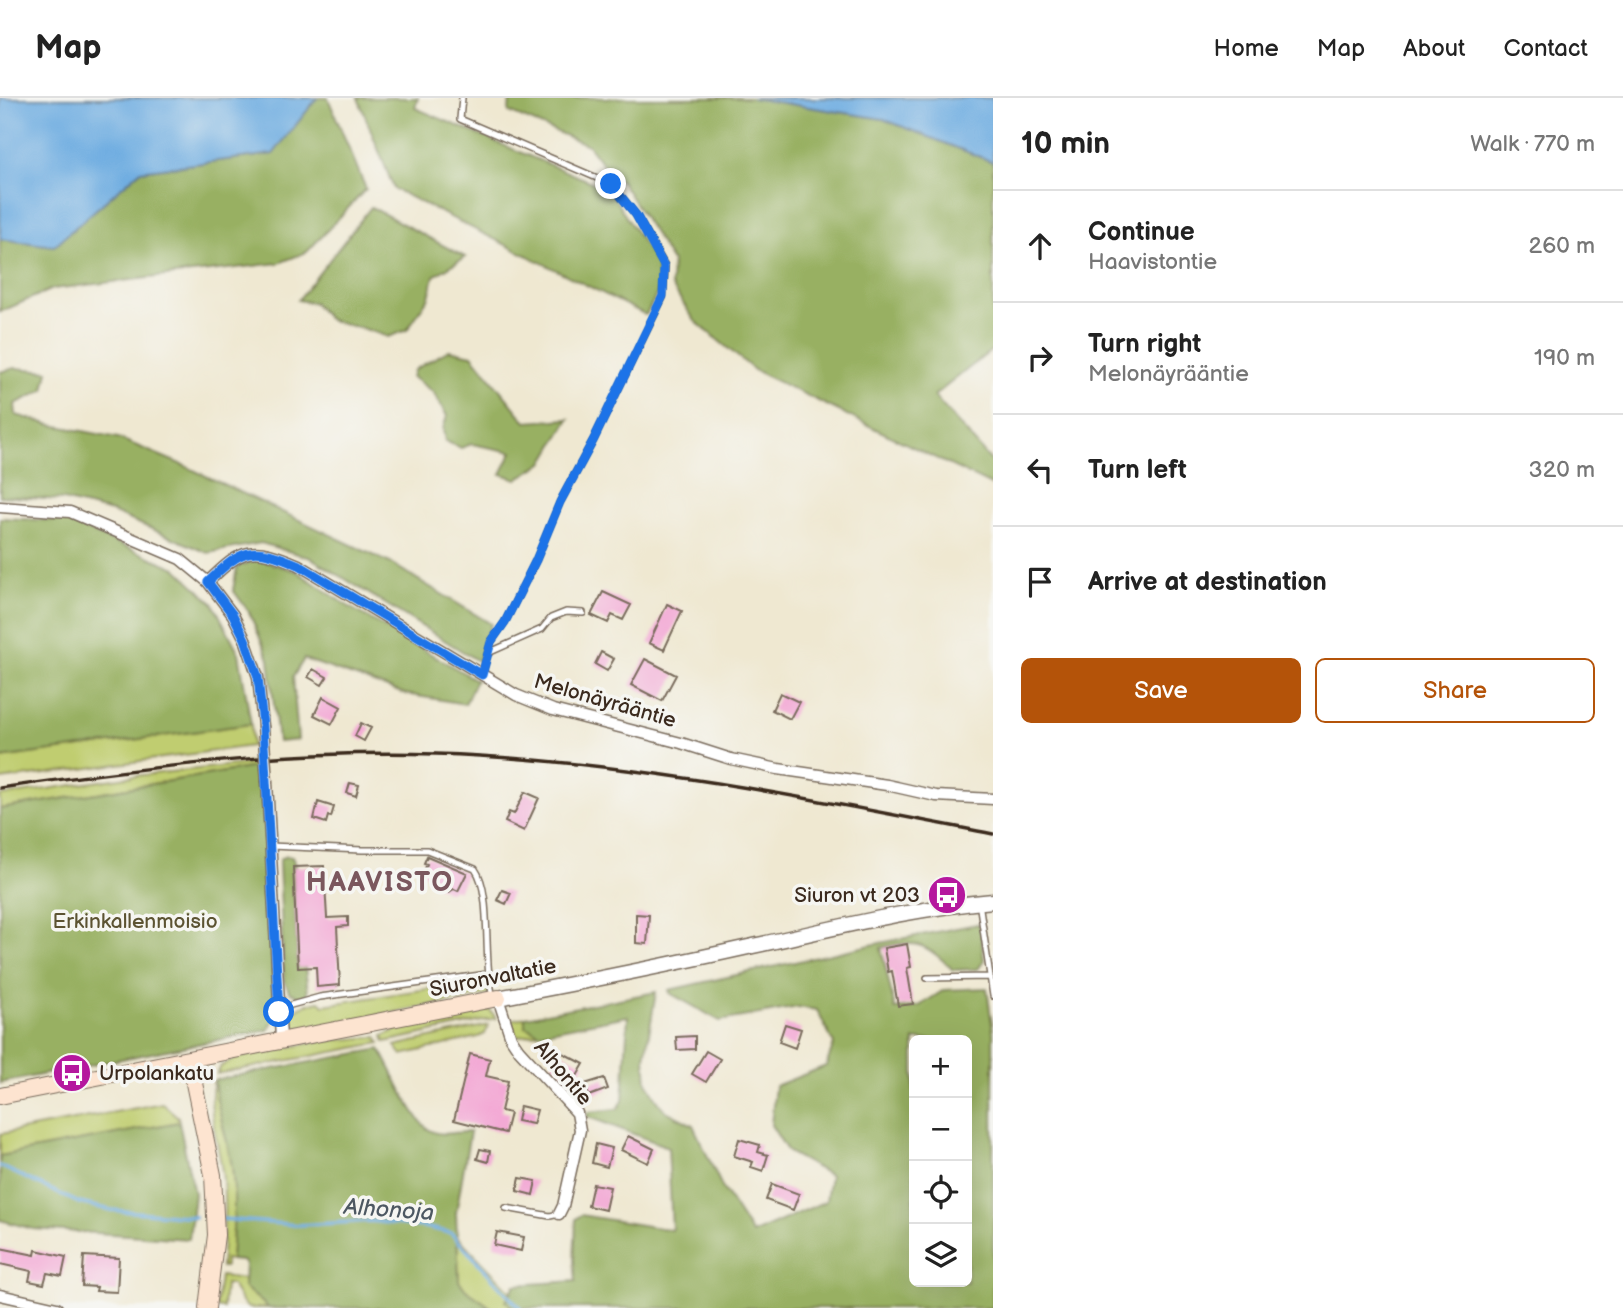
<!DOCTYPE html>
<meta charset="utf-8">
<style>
:root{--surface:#fff;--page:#f6f6f6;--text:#222;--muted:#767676;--line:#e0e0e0;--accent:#b45309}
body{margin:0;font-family:"Balsamiq Sans",sans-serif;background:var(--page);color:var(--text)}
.controls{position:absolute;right:21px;bottom:21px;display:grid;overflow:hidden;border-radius:10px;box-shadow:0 7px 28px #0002}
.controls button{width:63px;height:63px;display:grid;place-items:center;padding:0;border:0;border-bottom:2px solid var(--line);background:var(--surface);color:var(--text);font:35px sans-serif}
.stop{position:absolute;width:21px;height:21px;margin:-16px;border:5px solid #1a73e8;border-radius:50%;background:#fff}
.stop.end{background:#1a73e8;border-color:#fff;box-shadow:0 2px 7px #0008}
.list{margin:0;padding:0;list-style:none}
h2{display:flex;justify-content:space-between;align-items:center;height:91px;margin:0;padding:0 28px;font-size:30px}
h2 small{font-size:23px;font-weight:400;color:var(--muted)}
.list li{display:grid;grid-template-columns:46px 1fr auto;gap:21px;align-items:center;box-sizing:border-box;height:112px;padding:0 28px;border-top:2px solid var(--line)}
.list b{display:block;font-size:26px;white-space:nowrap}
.list p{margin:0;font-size:23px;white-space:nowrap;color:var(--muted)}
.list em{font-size:23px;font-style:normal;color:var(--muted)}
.actions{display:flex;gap:14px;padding:21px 28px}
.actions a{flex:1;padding:16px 0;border:2px solid var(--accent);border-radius:10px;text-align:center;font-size:24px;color:var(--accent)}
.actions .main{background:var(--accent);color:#fff}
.icon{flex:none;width:38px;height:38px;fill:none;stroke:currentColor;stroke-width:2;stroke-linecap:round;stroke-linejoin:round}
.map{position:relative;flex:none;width:993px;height:1210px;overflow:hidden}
header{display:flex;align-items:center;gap:42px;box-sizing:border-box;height:98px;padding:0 35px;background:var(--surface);border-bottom:2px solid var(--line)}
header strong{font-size:33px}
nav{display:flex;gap:38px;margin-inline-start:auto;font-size:24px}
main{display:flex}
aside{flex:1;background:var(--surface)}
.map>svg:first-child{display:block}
.green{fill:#c0cd6f;stroke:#7e7c46;stroke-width:2}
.forest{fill:#98b062;stroke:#6a6d40;stroke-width:2;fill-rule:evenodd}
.water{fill:#6fade1;stroke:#556c80;stroke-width:2}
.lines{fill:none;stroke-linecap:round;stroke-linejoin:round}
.stream{stroke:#6fade1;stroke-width:3.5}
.building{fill:#f3aad5}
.service-casing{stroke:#7a6c5d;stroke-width:8}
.minor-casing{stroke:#7a6c5d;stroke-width:13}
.tertiary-casing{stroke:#7a6c5d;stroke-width:17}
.secondary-casing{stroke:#7a6c5d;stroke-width:18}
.service{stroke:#fff;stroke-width:5}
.minor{stroke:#fff;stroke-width:10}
.tertiary{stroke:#fff;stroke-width:14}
.secondary{stroke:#fde4d0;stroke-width:16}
.rail{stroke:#3b2a1e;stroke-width:3.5}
.minor-bridge-casing{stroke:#7a6c5d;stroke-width:13;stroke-linecap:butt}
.minor-bridge{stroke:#fff;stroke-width:10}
.route{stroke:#1a73e8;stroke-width:9}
.labels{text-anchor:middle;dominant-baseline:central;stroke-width:7;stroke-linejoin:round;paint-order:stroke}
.street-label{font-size:21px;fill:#3b2a1e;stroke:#f6f6f2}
.poi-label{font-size:21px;fill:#3b2a1e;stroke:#f6f6f2;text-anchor:end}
.park-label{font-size:21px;fill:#5c5332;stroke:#f6f6f2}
.water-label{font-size:23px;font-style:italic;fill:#4d5862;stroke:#f6f6f2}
.district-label{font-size:28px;font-weight:bold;letter-spacing:2px;fill:#7b575e;stroke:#f6f6f2}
</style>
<header>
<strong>Map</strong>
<nav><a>Home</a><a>Map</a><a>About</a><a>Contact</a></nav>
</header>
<main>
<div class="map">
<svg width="993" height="1210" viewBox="0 0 993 1210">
<rect width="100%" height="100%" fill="#f6f6f2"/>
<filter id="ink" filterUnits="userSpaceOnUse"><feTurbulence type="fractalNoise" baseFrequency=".0143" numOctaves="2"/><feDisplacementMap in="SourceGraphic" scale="14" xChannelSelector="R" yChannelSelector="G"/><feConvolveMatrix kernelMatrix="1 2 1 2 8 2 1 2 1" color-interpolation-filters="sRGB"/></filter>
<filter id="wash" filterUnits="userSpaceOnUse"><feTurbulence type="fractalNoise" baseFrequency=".00686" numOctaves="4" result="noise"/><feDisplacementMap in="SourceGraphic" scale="28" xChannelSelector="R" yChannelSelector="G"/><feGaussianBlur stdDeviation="1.57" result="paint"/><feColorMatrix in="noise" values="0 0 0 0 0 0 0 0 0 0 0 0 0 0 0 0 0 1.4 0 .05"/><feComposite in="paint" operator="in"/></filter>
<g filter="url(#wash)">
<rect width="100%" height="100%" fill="#efe8d1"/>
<path class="green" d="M251,626L252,648L0,682V660Z
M261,664V668L0,711V698L134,678Z
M485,882L489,896L302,932L291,928L289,924C292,909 306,906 320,903L324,907Z
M482,911L490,912L496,920L385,944L383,938L415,924Z
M525,919L526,928L539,935L516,939L512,933L510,922Z
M488,927L485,936L478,939L402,957L395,948Z
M377,939L380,945L217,976L221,968L238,959L322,943Z
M214,982C217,1010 226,1036 231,1063C237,1095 233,1129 231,1162L225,1161V1169H221C223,1140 226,1110 223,1081C220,1048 206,1015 214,982Z
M162,1005L178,1019L179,1024L0,1058V1036Z
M457,1138L511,1194L507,1203L513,1210H492L466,1192L459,1183Z
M220,1178L244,1181V1189L269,1210H248L242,1204L232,1187L225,1186L223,1210L216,1209Z"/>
<path class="forest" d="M317,0H328L366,91L307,154L279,165L52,191L0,214V141L54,148L140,73L273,56Z
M358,0H418L415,10L608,91L657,166L658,194L646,217L394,91Z
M510,0H752L883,21L993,64V251L934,298L993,365V388L754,272L695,223L671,187L672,164L621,83L610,76L588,47L509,14Z
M371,109L465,159L434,178L429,199L407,232L388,239L368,232L329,222L314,205L298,202Z
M449,252L472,257L526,324L569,321L543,365L517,381L501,376L512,354L472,346L461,350L445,343L443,331L447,318L433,294L412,279L414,272Z
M15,270L48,273L44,292L15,306L16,317L52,327L118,340L185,368L392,466L491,526L478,563L311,460L261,445L208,455L112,414L63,402L0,398V274Z
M0,420L65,423L176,470L213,505L239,555L251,626L0,660Z
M257,461L296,473L351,510L476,582L465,606L405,596L304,561L293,579L298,642L278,644L269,561L249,514L233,492L237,469Z
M261,668L275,920L268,932L0,985V711Z
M287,758L292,759L296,769L293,770L298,869H305L308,895L305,898L299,899L290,894L284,883L279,764L281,760Z
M977,826L980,829L984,863L978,871L953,872C928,847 916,840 881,850L895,911L919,908L944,892L987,890L993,934V1210H513L506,1203L515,1187L576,1183L574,1163L576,1121L581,1117L672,1132L668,1049L586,1018L589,1014L617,1011L623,1003L628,918L539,935L525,928V919L656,894L645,960L647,984L659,1005L666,1013L693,1027L723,1091L752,1136L826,1103L830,1077L788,1054L771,1027L775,988L826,968L834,946L817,912L798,909L720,923L670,895L669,892L880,845ZM914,942H967V1184H914Z
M380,951C390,969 413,1020 428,1031C440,1040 456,1033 470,1034L456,1115L459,1183L466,1192L492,1210H269L244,1189L245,1166L242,1163L231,1162C233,1129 237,1095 231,1063C226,1036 217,1010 214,982Z
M179,1024L194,1096L189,1141L33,1131L0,1122V1058Z"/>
<path class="water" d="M0,0H317L273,56L140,73L54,148L0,141Z
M752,0H993V64L883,21Z"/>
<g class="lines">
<path class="stream" d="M0,1068L79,1105L111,1112L195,1119
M222,1121L298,1127L371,1123L424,1129L451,1135L520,1210"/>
</g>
<g id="blocks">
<path class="building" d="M603,494L631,507L623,522L612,517L608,525L591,517Z
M667,506L682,513L664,552L649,545Z
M601,554L614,561L607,573L595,566Z
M645,561L676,577L662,603L631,587Z
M313,571L327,579L322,587L308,579Z
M780,595L799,604L790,621L772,612Z
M323,599L341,609L332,626L314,617Z
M361,625L371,630L364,643L355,638Z
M350,685L359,687L356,698L347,695Z
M525,694L539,700L524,733L505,724L509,714L514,716Z
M318,704L334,709L331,719L328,718L326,725L314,721Z
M427,758L467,775L458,793L454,791L449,794L430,784L432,780L423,775L427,766L424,765Z
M324,768L327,820L348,819V828L337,829L340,887L317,889L316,869L298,870L293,769Z
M502,792L511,795L506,806L497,802Z
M636,816L649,817L647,846L636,845Z
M907,846L911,869L907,870L913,906L898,908L892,873L888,874L884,850Z
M785,926L801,931L795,950L779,944Z
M695,938V951L677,952L676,939Z
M559,953L584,966L573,985L560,978L563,972L552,966Z
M706,953L720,961L706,984L692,976Z
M470,956L490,961L486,978L508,983L501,1013L510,1015L505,1035L454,1022Z
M604,980L608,991L589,998L585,986Z
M520,1008L537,1012L533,1026L517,1023Z
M628,1038L654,1051L648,1065L621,1052Z
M739,1041L760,1047L758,1054L768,1057L763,1073L751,1069L753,1064L734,1058Z
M596,1046L612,1050L607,1069L592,1065Z
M480,1051L490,1053L488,1064L477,1061Z
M520,1080L536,1083L533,1097L517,1093Z
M593,1086L610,1089L605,1112L588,1108Z
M772,1086L799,1096L793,1112L766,1102Z
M497,1134L524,1139L521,1153L494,1147Z
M0,1150L35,1157L36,1152L66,1159L62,1178L47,1175L44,1186L29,1183L31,1173L0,1166Z
M84,1158L119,1160L117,1194L96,1193L97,1189L82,1188Z"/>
</g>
</g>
<g filter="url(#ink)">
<use href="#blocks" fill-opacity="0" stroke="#7a6c5d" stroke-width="2"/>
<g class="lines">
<g class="service-casing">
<path id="service" d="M462,0L460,21L611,86L636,117L665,168L663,199L594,341L560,404L536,462L505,524L491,544L482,577
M488,555L542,531L551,520L566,514L583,515
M270,748L362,752H427L475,771C493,796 482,863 493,898
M979,804L993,898
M927,880L990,879
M279,913L291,907L320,899L488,876
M506,1110L550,1118L559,1116"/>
</g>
<g class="minor-casing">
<path id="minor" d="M0,409L70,414L180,461L208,484L233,517L245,541L258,579L263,628
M208,484C243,449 252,447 299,467L516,597L553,612L681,645L731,661L778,671L887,687L936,698L993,701
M267,684L281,941
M498,900L511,940L519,952L577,1015L580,1032L563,1108L559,1116
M0,1197L57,1210"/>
</g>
<g class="tertiary-casing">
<path id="tertiary" d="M498,900C583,884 668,867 753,848C832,831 912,810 993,803"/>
</g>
<g class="secondary-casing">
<path id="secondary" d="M189,961L213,1077L216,1137L207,1210
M0,998L498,900"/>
</g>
<use href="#service" class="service"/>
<use href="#minor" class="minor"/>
<use href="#tertiary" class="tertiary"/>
<use href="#secondary" class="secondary"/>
<path class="rail" d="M0,690C158,667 320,648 480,658C653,668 823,703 993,736"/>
<g class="minor-bridge-casing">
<path id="minor-bridge" d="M263,628L267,684"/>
</g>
<use href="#minor-bridge" class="minor-bridge"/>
</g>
</g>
<g class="lines" filter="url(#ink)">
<path class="route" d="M279,914L263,628L258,579L245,541L233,517L208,484C243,449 253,447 299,467L482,577L491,544L505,524L536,462L560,404L594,341L663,198L664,168L636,117L611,86"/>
</g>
<defs>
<g id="bus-disc" transform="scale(2.0125)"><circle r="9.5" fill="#b5179e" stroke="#f6f6f2"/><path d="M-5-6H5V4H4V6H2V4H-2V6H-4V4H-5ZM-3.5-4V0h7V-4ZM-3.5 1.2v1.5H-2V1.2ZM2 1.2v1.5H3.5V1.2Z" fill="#fff"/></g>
</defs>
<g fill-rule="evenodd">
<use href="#bus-disc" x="947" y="797"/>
<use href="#bus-disc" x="72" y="975"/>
</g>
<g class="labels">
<g class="street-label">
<text transform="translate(605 603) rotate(16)">Melonäyrääntie</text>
<text transform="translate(493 880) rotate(-11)">Siuronvaltatie</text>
<text transform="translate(563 975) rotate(50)">Alhontie</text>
</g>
<g class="poi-label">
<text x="920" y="797">Siuron vt 203</text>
<text x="99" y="975" text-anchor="start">Urpolankatu</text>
</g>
<g class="park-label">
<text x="135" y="823">Erkinkallenmoisio</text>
</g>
<g class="water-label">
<text transform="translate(389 1112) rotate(4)">Alhonoja</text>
</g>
<g class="district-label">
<text x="380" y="784">HAAVISTO</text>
</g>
</g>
</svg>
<div class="controls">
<button>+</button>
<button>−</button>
<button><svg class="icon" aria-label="locate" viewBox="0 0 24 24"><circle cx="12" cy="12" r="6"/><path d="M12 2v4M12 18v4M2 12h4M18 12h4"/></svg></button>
<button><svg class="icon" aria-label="layers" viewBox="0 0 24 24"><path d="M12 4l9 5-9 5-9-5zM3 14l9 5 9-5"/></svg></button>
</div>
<div class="stop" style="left:279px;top:914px"></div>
<div class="stop end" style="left:611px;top:86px"></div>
</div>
<aside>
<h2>10 min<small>Walk · 770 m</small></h2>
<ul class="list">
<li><svg class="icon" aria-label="ahead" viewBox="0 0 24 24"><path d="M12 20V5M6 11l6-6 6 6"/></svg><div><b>Continue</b><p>Haavistontie</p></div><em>260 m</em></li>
<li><svg class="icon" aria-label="right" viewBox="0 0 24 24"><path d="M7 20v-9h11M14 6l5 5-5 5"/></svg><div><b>Turn right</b><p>Melonäyrääntie</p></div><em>190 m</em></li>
<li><svg class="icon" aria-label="left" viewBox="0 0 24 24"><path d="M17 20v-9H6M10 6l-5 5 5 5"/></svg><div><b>Turn left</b></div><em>320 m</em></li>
<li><svg class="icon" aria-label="arrive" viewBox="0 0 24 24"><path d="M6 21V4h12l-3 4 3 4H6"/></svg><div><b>Arrive at destination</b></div></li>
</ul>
<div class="actions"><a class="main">Save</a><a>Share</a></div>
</aside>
</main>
